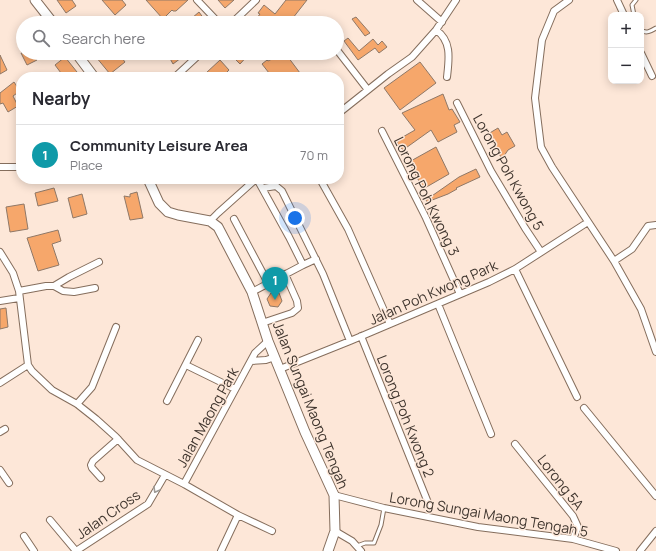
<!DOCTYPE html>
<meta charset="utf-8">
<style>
:root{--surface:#fff;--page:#f7f7f7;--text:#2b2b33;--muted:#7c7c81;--line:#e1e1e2;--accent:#276e7b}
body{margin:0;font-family:Manrope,sans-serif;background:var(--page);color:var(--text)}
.controls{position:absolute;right:12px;top:12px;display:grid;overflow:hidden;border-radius:8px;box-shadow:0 2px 10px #0003}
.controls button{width:36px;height:36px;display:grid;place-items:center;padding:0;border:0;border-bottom:1px solid var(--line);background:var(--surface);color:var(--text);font:20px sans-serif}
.you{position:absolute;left:295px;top:218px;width:14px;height:14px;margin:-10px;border:3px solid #fff;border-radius:50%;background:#1a73e8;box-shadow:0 0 0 6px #1a73e833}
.badge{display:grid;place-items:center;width:26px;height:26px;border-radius:50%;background:var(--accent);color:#fff;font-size:13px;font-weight:700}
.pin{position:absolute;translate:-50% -33px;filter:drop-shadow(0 1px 2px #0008)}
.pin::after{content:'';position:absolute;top:21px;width:14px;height:12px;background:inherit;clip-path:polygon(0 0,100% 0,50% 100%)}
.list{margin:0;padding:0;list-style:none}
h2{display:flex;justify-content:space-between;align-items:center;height:52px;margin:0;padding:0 16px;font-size:17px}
h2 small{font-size:13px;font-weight:400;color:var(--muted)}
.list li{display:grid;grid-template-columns:26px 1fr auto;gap:12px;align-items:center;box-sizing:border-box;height:60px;padding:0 16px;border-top:1px solid var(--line)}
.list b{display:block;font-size:15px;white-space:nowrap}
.list p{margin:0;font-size:13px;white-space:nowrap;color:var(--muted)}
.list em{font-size:13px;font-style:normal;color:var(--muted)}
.icon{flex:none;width:22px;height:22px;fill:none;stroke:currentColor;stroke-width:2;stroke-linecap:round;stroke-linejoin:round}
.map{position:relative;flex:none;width:656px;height:551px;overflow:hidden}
.search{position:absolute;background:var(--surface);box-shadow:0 2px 10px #0003;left:16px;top:16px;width:328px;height:44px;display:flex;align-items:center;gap:10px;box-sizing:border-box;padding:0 14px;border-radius:22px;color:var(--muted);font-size:15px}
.panel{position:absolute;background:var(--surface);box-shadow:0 2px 10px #0003;left:16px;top:72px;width:328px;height:112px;border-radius:16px}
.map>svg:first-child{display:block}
.building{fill:#f6a76b;stroke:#8f7867}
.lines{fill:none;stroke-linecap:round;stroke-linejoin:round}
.lane-casing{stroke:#856e5d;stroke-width:5}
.street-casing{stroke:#856e5d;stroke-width:8}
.secondary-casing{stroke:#856e5d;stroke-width:11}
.lane{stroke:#fff;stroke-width:3}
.street{stroke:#fff;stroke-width:6}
.secondary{stroke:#fff;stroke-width:9}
.oneway{stroke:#9e9a96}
.labels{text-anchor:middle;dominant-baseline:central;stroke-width:3;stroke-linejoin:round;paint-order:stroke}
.street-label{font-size:14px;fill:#3e342d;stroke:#fde7d8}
</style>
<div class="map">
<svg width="656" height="551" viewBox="0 0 656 551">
<rect width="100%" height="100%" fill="#fde7d8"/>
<path class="building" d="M57,0H72L76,6L66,13Z
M102,0H122L126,5L115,15Z
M146,0H188L176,11H173L172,10L163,19Z
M218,0H234L225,8Z
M286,0H307L289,23H253L260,14L258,13L264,5L275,14Z
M199,12L207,23H187L193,19L192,18Z
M356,17L370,33L365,36L352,19Z
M348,38L359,51L373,39L378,45L382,41L387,47L379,53L375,48L358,60L344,41Z
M21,53H33L37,60L27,65Z
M101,53H118L125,62L110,74L96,57Z
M167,53H179L181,58L173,64Z
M229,53H250L240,64Z
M285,53L303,77H265L269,73L262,64L267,60L268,61L278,56L279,57Z
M0,55L7,70L0,74Z
M65,57L81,77H64L55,65Z
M220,60L229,70L222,77H210L206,73Z
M420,62L436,83L400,110L384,88Z
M14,82L20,91L13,96L18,106L8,112L3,103L0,104V93Z
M443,94L449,110L452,109L460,122L454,125L457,132L438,142L431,130L403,150L397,143L401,138L415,130L402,113Z
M498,128L502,135L507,132L515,146L508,150L502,159L488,134Z
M436,147L449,174L423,189L409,162Z
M476,169L480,177L456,188L457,189L448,194L427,202L426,200L459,177Z
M54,188L58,201L38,206L35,193Z
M137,192L143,218L130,220L124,196L130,197V194Z
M82,194L87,214L73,218L68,198Z
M24,204L28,229L10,232L6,207Z
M58,230L61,241L52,244L59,265L38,271L27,238Z
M271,293H279L282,301L278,307L270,306L267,299Z
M6,308L8,327L0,329V309Z"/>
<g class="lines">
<g class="lane-casing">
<path id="lane" d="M634,15L632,5L636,0
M641,30C646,34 651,31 656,28
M357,546L365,543H374L381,525L384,508"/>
</g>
<g class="street-casing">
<path id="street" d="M197,0L219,23
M417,0L442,22
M569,0L554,11L542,40L535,98L541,147L552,167L614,261L641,309L656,352
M617,0L624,15
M232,23L256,0
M436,30C452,41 449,59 447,77
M337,50L368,90
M641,53L652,76
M175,77L201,53
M457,103L491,171L525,228L541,252
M339,113L388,74L412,57L436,30L456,0
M382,131L426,218L460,294
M0,167H21
M320,179L348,229L390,324
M263,188L276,186L282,191L323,274L350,341
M234,219L268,283
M210,221L218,213L256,179
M0,252L13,273L19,291L28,365L32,371L52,390L77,404L96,419L116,437L137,460L184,484L238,515L272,531
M614,261L632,249L648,226L656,225
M303,265L316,259
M515,269L577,397
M54,286L69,277L99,262
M19,291L46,286H54L63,291L74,292L95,288
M252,292L303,265L289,237L257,179
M0,301L19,298
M438,304L491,434
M262,323L292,313L298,308L297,301L285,274
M361,336L429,505
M251,361L266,360L275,357
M186,365L235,389
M280,369L350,341L489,282L515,269L588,222
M0,383L28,365
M167,401L198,340
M77,404L92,387L116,327
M584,408L656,496
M0,432L5,429
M515,444L573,516L578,527L573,539
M0,470L9,483
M101,478L92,468L91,465L93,461L118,439
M184,484L255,353L268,341
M334,495L384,508L478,527L573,539L616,551
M50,520L76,551
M335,531L352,541L361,551
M24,536L34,551
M76,551L148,504L165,475
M221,551L238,515
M640,551L656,531"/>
</g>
<g class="secondary-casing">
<path id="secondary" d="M35,0L53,23
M76,53L94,77
M148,179L159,203L168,212L178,215L210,221L218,227L252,292L268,341L305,432L334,495L335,531L328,551"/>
</g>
<use href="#lane" class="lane"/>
<use href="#street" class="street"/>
<use href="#secondary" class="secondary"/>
</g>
<defs><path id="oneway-chevron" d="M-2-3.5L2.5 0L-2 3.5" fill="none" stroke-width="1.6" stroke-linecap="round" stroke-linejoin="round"/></defs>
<use class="oneway" href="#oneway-chevron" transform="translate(156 490) rotate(120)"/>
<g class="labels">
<g class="street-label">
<text transform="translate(509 172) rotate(61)">Lorong Poh Kwong 5</text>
<text transform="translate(427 196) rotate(64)">Lorong Poh Kwong 3</text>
<text transform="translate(433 292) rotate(-24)">Jalan Poh Kwong Park</text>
<text transform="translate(311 405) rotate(68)">Jalan Sungai Maong Tengah</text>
<text transform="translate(406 416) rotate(68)">Lorong Poh Kwong 2</text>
<text transform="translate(207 417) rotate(-61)">Jalan Maong Park</text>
<text transform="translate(561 482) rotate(52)">Lorong 5A</text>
<text transform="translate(108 514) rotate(-35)">Jalan Cross</text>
<text transform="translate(489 514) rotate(10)">Lorong Sungai Maong Tengah 5</text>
</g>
</g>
</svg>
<div class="controls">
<button>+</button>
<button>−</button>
</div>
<div class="you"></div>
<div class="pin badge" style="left:275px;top:300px;background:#0f9aa8">1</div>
<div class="search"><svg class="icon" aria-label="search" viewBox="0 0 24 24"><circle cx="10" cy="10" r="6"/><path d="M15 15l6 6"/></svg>Search here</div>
<section class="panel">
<h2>Nearby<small></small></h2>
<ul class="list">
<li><span class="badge" style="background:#0f9aa8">1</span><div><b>Community Leisure Area</b><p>Place</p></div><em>70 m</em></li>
</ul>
</section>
</div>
